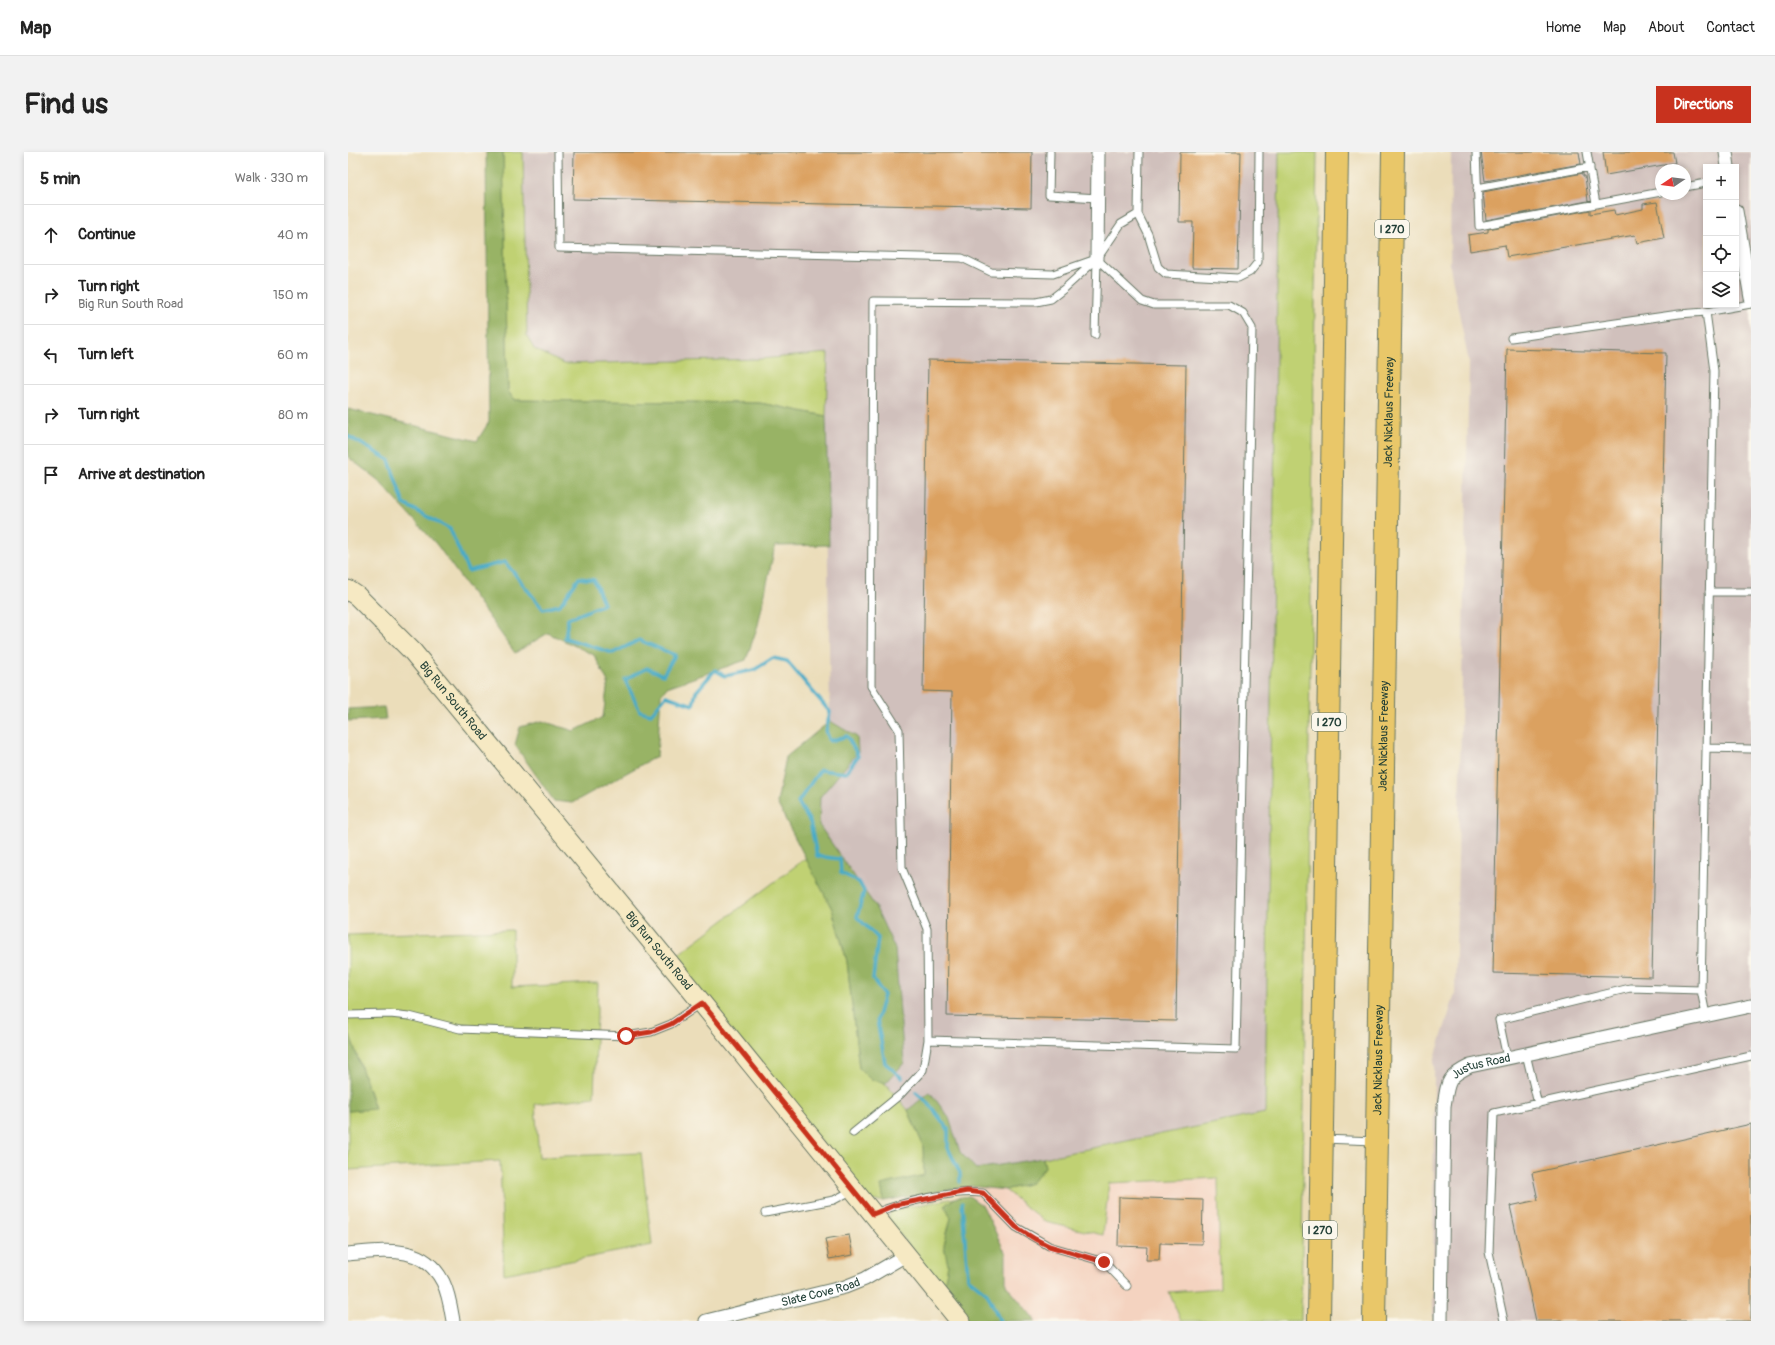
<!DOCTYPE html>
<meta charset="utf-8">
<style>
:root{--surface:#fff;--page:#f2f2f2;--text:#222;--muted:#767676;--line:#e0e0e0;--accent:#c8321e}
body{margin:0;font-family:Pangolin,sans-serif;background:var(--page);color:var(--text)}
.controls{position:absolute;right:12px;top:12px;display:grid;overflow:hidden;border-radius:0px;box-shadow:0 2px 6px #0003}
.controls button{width:36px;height:36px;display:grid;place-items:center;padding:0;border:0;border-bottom:1px solid var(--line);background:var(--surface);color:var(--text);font:20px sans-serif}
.compass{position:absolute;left:1307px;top:12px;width:36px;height:36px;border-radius:50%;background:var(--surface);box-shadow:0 2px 6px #0003;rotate:257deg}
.stop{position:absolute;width:12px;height:12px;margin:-9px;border:3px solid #c8321e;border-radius:50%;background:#fff}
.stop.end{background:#c8321e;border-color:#fff;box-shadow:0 1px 4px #0008}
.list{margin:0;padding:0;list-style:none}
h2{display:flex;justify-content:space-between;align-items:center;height:52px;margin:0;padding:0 16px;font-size:17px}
h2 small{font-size:13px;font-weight:400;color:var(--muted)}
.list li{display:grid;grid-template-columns:26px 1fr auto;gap:12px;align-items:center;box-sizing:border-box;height:60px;padding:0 16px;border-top:1px solid var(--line)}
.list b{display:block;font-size:15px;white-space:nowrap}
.list p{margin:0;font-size:13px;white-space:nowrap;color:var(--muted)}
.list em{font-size:13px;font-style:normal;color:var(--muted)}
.icon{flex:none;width:22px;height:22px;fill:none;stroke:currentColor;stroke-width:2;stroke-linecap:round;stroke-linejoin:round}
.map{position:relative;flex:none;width:1403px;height:1169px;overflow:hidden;border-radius:0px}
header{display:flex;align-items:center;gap:24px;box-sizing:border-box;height:56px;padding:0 20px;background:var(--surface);border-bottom:1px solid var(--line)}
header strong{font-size:19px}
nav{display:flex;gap:22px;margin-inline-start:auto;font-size:14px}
.intro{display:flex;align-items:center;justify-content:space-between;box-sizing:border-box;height:96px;padding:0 24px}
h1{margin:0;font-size:28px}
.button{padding:10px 18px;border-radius:0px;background:var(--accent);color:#fff;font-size:14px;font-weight:700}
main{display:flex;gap:24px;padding:0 24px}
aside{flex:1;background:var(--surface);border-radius:0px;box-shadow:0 2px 6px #0003}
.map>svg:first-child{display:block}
.built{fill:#f4d3c0}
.industrial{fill:#d0c0bc;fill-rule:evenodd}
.green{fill:#c0d173;stroke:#708754}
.forest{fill:#98b365;stroke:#5c784c}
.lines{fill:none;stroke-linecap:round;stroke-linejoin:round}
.stream{stroke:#48abc7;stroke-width:3.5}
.building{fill:#dba160}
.lane-casing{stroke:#667563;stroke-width:9}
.street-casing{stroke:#667563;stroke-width:15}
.secondary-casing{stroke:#667563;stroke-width:21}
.highway-casing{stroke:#667563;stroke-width:24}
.lane{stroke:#fff;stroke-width:7}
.street{stroke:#fff;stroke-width:13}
.secondary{stroke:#f6e9c3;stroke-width:19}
.highway{stroke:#e9c769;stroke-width:22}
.route{stroke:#c8321e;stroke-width:5}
.labels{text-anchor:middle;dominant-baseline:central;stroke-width:3;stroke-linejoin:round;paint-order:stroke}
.shield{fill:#fbf7ec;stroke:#61756b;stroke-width:1}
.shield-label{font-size:11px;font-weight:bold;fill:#1f3d34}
.street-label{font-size:12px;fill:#1f3d34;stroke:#fbf7ec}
</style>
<header>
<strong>Map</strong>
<nav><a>Home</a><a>Map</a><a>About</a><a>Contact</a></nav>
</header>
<div class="intro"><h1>Find us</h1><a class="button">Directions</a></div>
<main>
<aside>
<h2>5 min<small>Walk · 330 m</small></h2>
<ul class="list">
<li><svg class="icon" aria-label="ahead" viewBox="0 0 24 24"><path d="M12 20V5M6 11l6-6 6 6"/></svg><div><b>Continue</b></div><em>40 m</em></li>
<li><svg class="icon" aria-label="right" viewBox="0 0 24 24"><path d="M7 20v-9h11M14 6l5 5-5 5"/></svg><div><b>Turn right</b><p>Big Run South Road</p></div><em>150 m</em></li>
<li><svg class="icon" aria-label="left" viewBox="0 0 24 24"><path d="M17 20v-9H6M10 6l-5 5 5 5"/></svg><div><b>Turn left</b></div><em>60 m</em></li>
<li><svg class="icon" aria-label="right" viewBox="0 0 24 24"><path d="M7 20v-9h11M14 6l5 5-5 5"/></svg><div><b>Turn right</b></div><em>80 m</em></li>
<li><svg class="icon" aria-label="arrive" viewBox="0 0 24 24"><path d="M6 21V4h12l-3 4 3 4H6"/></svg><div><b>Arrive at destination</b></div></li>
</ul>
</aside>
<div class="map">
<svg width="1403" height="1169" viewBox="0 0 1403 1169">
<rect width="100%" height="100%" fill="#fbf7ec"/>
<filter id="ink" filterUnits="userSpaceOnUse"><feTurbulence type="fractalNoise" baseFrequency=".025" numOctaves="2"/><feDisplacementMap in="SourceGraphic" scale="8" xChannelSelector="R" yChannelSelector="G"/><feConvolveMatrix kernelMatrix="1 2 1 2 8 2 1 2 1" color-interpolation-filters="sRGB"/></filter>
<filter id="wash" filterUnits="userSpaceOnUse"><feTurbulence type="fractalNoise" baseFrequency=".012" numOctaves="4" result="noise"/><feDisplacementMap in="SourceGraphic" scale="16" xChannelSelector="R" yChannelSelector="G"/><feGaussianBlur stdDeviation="0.9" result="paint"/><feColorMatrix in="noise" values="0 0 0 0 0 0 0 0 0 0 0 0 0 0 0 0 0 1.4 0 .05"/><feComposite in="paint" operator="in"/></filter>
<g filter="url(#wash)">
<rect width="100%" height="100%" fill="#ebddba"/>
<path class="built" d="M870,1026L872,1136L822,1140L833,1169H688L658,1133V1101L621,1044L622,1034L657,1038L697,1070L755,1083L761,1031Z"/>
<path class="industrial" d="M175,0H931L917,962L695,1006L628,1017L612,1000L601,966L582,941L560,958L537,932L556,911L527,754L471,673L472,645L510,600L509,585L482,569L478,264L480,201L412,207L216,212L186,197L179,184Z
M1103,0H1403V1169H1085L1086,909L1107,842L1121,211L1102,115ZM1358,15H1388V153H1358ZM1313,18H1337V42H1313Z"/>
<path class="green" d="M155,0H175L179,184L186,197L216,212L412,207L480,201L478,264L412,251L166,248L160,239Z
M931,0H969L953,1169H833L821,1140L872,1136L870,1026L761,1031L755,1083L697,1070L657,1038L683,1031L697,1015L695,1006L917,961Z
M458,706L484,757L499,809L511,916L523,928L536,930L560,958L575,993L576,1024L534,1033L536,1049H521L324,807Z
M164,778V835L250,831L246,945L187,952L191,1005L293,1001L304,1093L156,1122L152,1009L0,1018V959L27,956L0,877V783Z
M607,1046L597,1053L603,1066L596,1093L600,1113L595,1138L540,1067L543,1058Z"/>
<path class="forest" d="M138,0H155L160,239L166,248L412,251L478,264L481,393L427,394L410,473L398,508L319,535L313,543L309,604L224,651L206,649L167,593L172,575L194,569L226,579L255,565L260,530L246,503L200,481L167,501L89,393L30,328L0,305V257L129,289L141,270Z
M36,555L38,567L0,569V557Z
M482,569L509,585L510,600L472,645L471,673L527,754L547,797L556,911L537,932L536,930L523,928L511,916L499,809L484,757L429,651L438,605Z
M0,877L27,957L0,959Z
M582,940L601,966L612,1000L628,1017L695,1006L697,1015L683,1031L657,1038L622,1034L536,1049L533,1033L576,1023L575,993L560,958Z
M621,1044L635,1054L658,1102V1133L688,1169H620L595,1138L600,1113L596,1093L603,1066L597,1053L607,1046Z"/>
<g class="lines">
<path class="stream" d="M0,284L41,308L56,352L102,377L120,419L157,410L195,457L212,453L231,426L246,428L256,452L220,467L217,486L265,501L291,488L327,503L315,523L299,516L277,528L292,559L303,562L318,544L345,553L348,540L367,518L377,524L406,518L425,506L439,509L482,560L478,579L482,589L499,584L510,604L498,621L472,618L450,650L462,670L469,704L492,707L493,721L511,730L516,739L509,765L530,786L525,827L536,843L529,868L537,911L554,926
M568,940L581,952L600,977V996L612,1021V1030
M614,1051L620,1126L639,1141L652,1169"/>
</g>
<g id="blocks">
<path class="building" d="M226,0H684L683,56L225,47Z
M832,0H893L890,117L844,116L845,70H831Z
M1133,0H1231L1233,12L1137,29Z
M1255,0H1325L1327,11L1258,23Z
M1235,21V24H1237L1240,49L1138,68L1135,40Z
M1309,50L1316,86L1289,91L1287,83L1159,105L1157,93L1122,99L1120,83L1140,80V77L1242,58V62L1266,58L1267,63L1295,57V52Z
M1159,197L1318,201L1304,825L1145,821Z
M580,208L838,213L828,869L599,864L604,540L575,539Z
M1403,972V1169H1188L1162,1054L1190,1048L1184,1021Z
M771,1045L855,1048L854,1092L812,1091L811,1108H798L799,1095L770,1094Z
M501,1083L505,1103L481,1107L477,1087Z"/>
</g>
</g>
<g filter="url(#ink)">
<use href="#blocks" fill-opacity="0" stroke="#667563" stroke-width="1"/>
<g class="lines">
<g class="lane-casing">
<path id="lane" d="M210,0L211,96L614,106L643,120L705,122L745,108
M702,0L701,43L750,46
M791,0L790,62L800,82L810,115L818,122L890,126L902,120L910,110L911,0
M1128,0L1131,74L1313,40
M1239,0L1248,52
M1337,35L1358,31
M1129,36L1242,15
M747,183L749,107
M1163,186L1331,162L1358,160
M1361,440H1403
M1358,596L1403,597
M1353,838L1358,863
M0,863L42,862L61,864L112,877L278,884L303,880L323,872L354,851
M580,888L579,777L554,716L551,578L523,534L525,149L688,150L703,147L717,136L749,107L773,72L790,62
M1178,902L1190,952
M1159,906L1151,868L1282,836L1353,838L1366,219L1358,160L1403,152
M505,981L553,942L575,918L580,888L888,897L904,176L895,161L881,153H806L794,149L749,107
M975,987L1027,989
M417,1061L486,1048L505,1038
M527,1061C555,1050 605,1038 635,1041L668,1075L701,1094L756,1110L779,1134
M1156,1169L1141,1100L1146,961L1403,904"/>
</g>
<g class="street-casing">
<g id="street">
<path d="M1378,0L1380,15"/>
<path d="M1388,59L1403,146"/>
<path d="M749,107L750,0"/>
<path d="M0,1102C36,1099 75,1091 95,1130C101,1142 103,1157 105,1169"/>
<path id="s1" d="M358,1169L497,1135L517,1127L558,1103"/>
<path id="s2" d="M1093,1169L1096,954C1100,929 1099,925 1122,914L1403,854"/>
</g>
</g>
<g class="secondary-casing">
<g id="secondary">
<path id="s3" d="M0,438L9,444L65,500L336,829L612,1169"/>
</g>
</g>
<g class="highway-casing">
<g id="highway">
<path d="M971,1169L989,0"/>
<path id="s4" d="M1026,1169L1045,0"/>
</g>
</g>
<use href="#lane" class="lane"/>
<use href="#street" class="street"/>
<use href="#secondary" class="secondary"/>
<use href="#highway" class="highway"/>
</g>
</g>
<g class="lines" filter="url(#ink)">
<path class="route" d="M278,884L303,880L323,872L354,851L525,1062L547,1053L619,1039L635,1041L668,1075L687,1087L701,1094L756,1110"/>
</g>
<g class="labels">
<g class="shield">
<rect x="1027" y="68" width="34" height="18" rx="3"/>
<rect x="964" y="561" width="34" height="18" rx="3"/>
<rect x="955" y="1069" width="34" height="18" rx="3"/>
</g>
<g class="shield-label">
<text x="1044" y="77">I 270</text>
<text x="981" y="570">I 270</text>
<text x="972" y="1078">I 270</text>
</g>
<g class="street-label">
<text stroke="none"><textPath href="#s4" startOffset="909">Jack Nicklaus Freeway</textPath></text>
<text stroke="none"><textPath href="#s3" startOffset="153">Big Run South Road</textPath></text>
<text stroke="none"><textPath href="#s4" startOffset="585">Jack Nicklaus Freeway</textPath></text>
<text stroke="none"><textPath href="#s3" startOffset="477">Big Run South Road</textPath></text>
<text stroke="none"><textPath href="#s4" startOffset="261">Jack Nicklaus Freeway</textPath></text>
<text stroke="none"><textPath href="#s2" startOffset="277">Justus Road</textPath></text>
<text stroke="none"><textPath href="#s1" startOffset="118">Slate Cove Road</textPath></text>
</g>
</g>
</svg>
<div class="controls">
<button>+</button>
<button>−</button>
<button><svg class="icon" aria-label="locate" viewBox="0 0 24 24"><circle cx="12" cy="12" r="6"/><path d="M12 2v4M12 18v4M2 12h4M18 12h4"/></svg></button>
<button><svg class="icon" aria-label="layers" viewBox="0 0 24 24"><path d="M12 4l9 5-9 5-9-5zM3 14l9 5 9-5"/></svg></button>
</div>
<svg class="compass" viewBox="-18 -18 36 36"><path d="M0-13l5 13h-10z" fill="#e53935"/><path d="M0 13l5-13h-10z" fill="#767676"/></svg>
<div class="stop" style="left:278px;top:884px"></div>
<div class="stop end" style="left:756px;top:1110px"></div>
</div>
</main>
